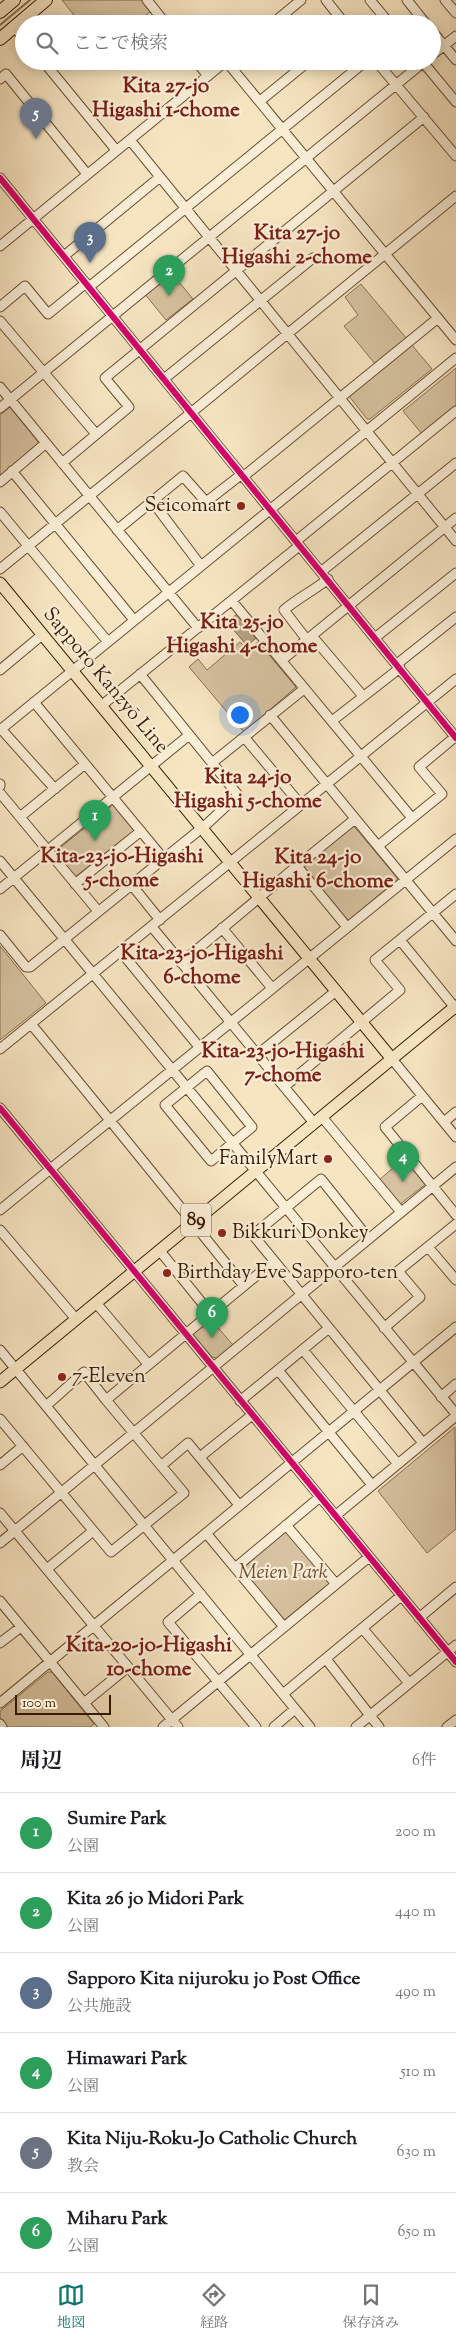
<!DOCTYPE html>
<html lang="ja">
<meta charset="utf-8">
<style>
:root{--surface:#fff;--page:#f2f2f2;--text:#202124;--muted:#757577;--line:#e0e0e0;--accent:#0f766e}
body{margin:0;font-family:"Sorts Mill Goudy","Noto Serif JP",serif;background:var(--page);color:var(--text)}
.scale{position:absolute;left:15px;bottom:12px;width:96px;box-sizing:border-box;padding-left:5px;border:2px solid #391c02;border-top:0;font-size:14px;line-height:18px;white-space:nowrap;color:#391c02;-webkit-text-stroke:4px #faeed7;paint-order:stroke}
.you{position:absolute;left:239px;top:714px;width:18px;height:18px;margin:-12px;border:4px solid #fff;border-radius:50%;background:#1a73e8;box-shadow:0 0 0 8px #1a73e833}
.badge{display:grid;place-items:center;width:32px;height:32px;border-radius:50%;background:var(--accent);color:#fff;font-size:16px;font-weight:700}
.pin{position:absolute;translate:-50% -41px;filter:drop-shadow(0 1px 2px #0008)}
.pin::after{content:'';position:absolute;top:26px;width:18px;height:15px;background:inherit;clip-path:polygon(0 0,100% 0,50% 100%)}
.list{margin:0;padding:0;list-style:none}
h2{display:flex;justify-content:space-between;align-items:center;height:65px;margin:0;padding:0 20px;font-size:21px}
h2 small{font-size:16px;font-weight:400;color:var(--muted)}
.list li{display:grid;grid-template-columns:32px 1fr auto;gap:15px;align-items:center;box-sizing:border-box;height:80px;padding:0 20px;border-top:1px solid var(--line)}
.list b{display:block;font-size:19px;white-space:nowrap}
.list p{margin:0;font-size:16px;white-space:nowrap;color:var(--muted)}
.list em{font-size:16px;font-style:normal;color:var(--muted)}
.icon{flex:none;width:28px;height:28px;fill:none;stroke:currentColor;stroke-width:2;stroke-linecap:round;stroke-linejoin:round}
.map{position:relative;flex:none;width:456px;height:1727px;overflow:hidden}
.search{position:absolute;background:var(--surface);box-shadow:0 2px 12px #0003;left:15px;right:15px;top:15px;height:55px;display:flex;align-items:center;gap:12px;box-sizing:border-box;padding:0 18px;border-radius:28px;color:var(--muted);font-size:19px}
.sheet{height:545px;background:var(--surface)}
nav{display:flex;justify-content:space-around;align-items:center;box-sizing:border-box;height:70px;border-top:1px solid var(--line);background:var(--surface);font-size:14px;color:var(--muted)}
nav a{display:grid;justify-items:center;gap:2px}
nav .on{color:var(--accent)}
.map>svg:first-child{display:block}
.green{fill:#d7c3a1;stroke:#887052}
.water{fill:#b6a181;stroke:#846c4e}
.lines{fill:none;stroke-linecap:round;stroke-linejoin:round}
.stream{stroke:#846c4e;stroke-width:2}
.minor-casing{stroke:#684e32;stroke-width:11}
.major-casing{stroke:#391c02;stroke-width:13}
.highway-casing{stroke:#391c02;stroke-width:14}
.minor{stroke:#faeed7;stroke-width:9}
.major{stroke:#f7e5c2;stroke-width:11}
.highway{stroke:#f7e5c2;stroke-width:12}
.cycleway-casing{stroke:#faeed7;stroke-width:9}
.cycleway{stroke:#d6006c;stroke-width:6}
.poi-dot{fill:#8f2418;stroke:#faeed7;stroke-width:2}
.labels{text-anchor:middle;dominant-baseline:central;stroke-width:4.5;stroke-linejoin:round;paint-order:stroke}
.shield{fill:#faeed7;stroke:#735b42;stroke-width:1}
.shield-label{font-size:19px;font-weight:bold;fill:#391c02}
.poi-label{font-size:20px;fill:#391c02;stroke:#faeed7;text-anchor:start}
.street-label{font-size:20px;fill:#391c02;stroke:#faeed7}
.park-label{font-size:20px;font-style:italic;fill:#684e32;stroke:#faeed7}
.neighbourhood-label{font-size:21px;font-weight:bold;fill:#7a1f14;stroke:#faeed7}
</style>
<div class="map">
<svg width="456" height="1727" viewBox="0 0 456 1727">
<rect width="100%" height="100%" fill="#f7e5c2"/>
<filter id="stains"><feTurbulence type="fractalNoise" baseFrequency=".004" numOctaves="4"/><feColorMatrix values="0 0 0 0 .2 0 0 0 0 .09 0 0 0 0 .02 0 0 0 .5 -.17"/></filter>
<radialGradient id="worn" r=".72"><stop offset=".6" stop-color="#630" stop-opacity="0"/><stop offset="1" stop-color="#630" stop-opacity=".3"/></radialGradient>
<path class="green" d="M62,0H141L151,11L136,24H81Z
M170,271L193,299L166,320L144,293Z
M361,284L432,369L370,419H367L349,396L380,370L344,326L358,315L345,297Z
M456,368V407L422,434L403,411Z
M10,407L39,443L0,477V415Z
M240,642L248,650L258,642L296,687L244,732L189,667L198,659L207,670Z
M114,804L135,830L75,877L55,852Z
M352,824L398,879L349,920L343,919L300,867Z
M0,946L46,1003L0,1040Z
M407,1156L427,1183L399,1205L379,1180Z
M209,1317L233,1345L217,1358L212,1357L191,1332Z
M455,1427L456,1529L427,1553L378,1491Z
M285,1529L329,1580L330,1583L283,1621L241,1569L242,1565Z
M48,1672H52L94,1724L90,1727H8L0,1718V1711Z"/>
<path class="water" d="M237,614L256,638L247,646L227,622Z"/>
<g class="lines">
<path class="stream" d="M0,25L30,0"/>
<g class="minor-casing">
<path id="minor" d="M147,0L166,24
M326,0L345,24
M370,0L390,24
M407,0L426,24
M445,0L456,13
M272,24L301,0
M14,27L24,38
M432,31L456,60
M432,55L456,36
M43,61L116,150
M196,61L208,76
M226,61L456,340
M376,61L456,156
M422,61L456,102
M0,79L6,74L87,174
M260,101L309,61
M130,140L456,541
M0,178L456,738
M0,246L226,61
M64,256L160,177
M89,287L366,61
M0,307L25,286L48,314L86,283
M0,321L96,434
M164,379L313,258
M0,387L198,628
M0,408L425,61
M62,463L129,407L105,378L424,117
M12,471L134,620
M244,476L438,318
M0,482L46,443
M152,501L201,566
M0,512L108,642
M117,530L183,476L206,502L242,474
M296,541L456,411
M0,569L456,196
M322,571L456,463
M232,601L412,818
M312,636L363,696
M376,637L456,573
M307,640L284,610C298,598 313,591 328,579
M282,660L456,518
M397,664L456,617
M0,670L42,635
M34,702L163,858
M101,706L299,546
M270,715L456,941
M332,721L400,668
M1,729L55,789
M0,730L456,358
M245,738L301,805
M212,763L304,689
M0,784V786
M0,793L98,911
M20,817L85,764
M378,846L442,794L419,767L455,737
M0,861L456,1414
M75,884L141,831
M131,884L160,920
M0,889L188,736
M152,927L314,1123
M347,927L297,866L355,819
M222,928L272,988
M0,935L26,967H30L208,823L238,795L140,674
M400,940L456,1009
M121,952L200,1048
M181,963L297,866
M31,1024C103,1111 173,1198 244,1286
M0,1049L456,679
M257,1055L336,991
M392,1059L456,1137
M207,1071L252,1127L211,1161L165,1105Z
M284,1087L400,990L375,960L456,894
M422,1096L385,1127L456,1215
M0,1108L456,1662
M322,1117L401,1212
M444,1122L456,1112
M0,1210L456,839
M0,1230L76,1319
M369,1239L321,1179L253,1235L423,1443
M428,1247L456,1280
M160,1251L211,1314
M96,1303L148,1364
M384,1328L420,1297L398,1271L456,1224
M0,1350L310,1727
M303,1350L398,1464
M278,1370L372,1485
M441,1397L456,1384
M240,1401L329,1328
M46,1406L84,1372L106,1400
M0,1419L111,1552L184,1493L106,1400L274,1261
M200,1457L252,1415
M0,1465L23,1446
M161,1466L188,1443L239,1505
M0,1513L178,1727
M335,1516L456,1416
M286,1525L336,1584
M206,1533L284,1627
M0,1543L456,1167
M235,1568L320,1497
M47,1569L93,1531
M201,1594L168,1622L256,1727
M0,1601L104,1727
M419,1618L456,1587
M363,1629L409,1683
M0,1643L21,1627
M326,1659L379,1727
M283,1694L401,1596
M0,1703L456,1327
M84,1703L128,1667
M0,1724L2,1727
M163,1727L369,1557
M274,1727L295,1709
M356,1727L456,1645
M447,1727L456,1720"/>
</g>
<g class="major-casing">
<path id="major" d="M0,583L392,1059
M0,1382L456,1006"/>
</g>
<g class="highway-casing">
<path id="highway" d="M0,12L14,0
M0,39L46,0"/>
</g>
<use href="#minor" class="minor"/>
<use href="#major" class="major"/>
<use href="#highway" class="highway"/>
<g class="cycleway-casing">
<path id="cycleway" d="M0,178L456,738
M0,1108L456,1662"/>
</g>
<use href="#cycleway" class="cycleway"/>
</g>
<g class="poi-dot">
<circle cx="241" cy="506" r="5"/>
<circle cx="328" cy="1159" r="5"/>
<circle cx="222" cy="1233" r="5"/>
<circle cx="167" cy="1273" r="5"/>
<circle cx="62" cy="1377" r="5"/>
</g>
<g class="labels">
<rect class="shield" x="181" y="1203.5" width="30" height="33" rx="4"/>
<g class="shield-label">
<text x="196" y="1220">89</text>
</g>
<g class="poi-label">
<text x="231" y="506" text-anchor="end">Seicomart</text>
<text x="318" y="1159" text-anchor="end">FamilyMart</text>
<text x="232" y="1233">Bikkuri Donkey</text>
<text x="177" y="1273">Birthday Eve Sapporo-ten</text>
<text x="72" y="1377">7-Eleven</text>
</g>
<g class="street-label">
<text transform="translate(105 681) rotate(50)">Sapporo Kanzyō Line</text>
</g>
<g class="park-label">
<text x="283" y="1573">Meien Park</text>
</g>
<g class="neighbourhood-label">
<text x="166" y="87">Kita 27-jo<tspan x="166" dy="24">Higashi 1-chome</tspan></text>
<text x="297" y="234">Kita 27-jo<tspan x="297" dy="24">Higashi 2-chome</tspan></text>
<text x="242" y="623">Kita 25-jo<tspan x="242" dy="24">Higashi 4-chome</tspan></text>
<text x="248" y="778">Kita 24-jo<tspan x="248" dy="24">Higashi 5-chome</tspan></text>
<text x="122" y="857">Kita-23-jo-Higashi<tspan x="122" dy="24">5-chome</tspan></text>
<text x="318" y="858">Kita 24-jo<tspan x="318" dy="24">Higashi 6-chome</tspan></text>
<text x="202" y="954">Kita-23-jo-Higashi<tspan x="202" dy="24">6-chome</tspan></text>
<text x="283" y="1052">Kita-23-jo-Higashi<tspan x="283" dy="24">7-chome</tspan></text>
<text x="149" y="1646">Kita-20-jo-Higashi<tspan x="149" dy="24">10-chome</tspan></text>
</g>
</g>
<rect width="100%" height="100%" filter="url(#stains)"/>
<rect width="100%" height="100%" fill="url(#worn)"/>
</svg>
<div class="scale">100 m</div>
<div class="you"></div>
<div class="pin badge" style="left:95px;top:841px;background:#2e9e5b">1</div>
<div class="pin badge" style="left:169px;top:296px;background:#2e9e5b">2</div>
<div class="pin badge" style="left:90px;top:263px;background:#5c6f8a">3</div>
<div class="pin badge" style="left:403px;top:1182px;background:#2e9e5b">4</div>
<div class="pin badge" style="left:36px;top:139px;background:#6b7280">5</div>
<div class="pin badge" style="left:212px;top:1338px;background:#2e9e5b">6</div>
<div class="search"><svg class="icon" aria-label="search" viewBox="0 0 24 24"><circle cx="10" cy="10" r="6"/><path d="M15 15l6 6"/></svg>ここで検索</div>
</div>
<section class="sheet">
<h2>周辺<small>6件</small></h2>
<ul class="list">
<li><span class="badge" style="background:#2e9e5b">1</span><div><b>Sumire Park</b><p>公園</p></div><em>200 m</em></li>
<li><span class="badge" style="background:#2e9e5b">2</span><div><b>Kita 26 jo Midori Park</b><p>公園</p></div><em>440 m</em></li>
<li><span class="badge" style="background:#5c6f8a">3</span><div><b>Sapporo Kita nijuroku jo Post Office</b><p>公共施設</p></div><em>490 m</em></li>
<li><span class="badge" style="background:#2e9e5b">4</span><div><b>Himawari Park</b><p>公園</p></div><em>510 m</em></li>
<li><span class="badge" style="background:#6b7280">5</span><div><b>Kita Niju-Roku-Jo Catholic Church</b><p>教会</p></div><em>630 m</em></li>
<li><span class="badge" style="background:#2e9e5b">6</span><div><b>Miharu Park</b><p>公園</p></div><em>650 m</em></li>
</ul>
</section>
<nav>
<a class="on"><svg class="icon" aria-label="map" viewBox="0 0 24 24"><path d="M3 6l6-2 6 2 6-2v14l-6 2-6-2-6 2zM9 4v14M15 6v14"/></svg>地図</a>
<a><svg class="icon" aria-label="directions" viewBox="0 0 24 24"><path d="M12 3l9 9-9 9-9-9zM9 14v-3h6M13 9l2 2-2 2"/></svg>経路</a>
<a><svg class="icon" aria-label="saved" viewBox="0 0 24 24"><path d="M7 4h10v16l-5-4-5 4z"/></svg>保存済み</a>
</nav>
